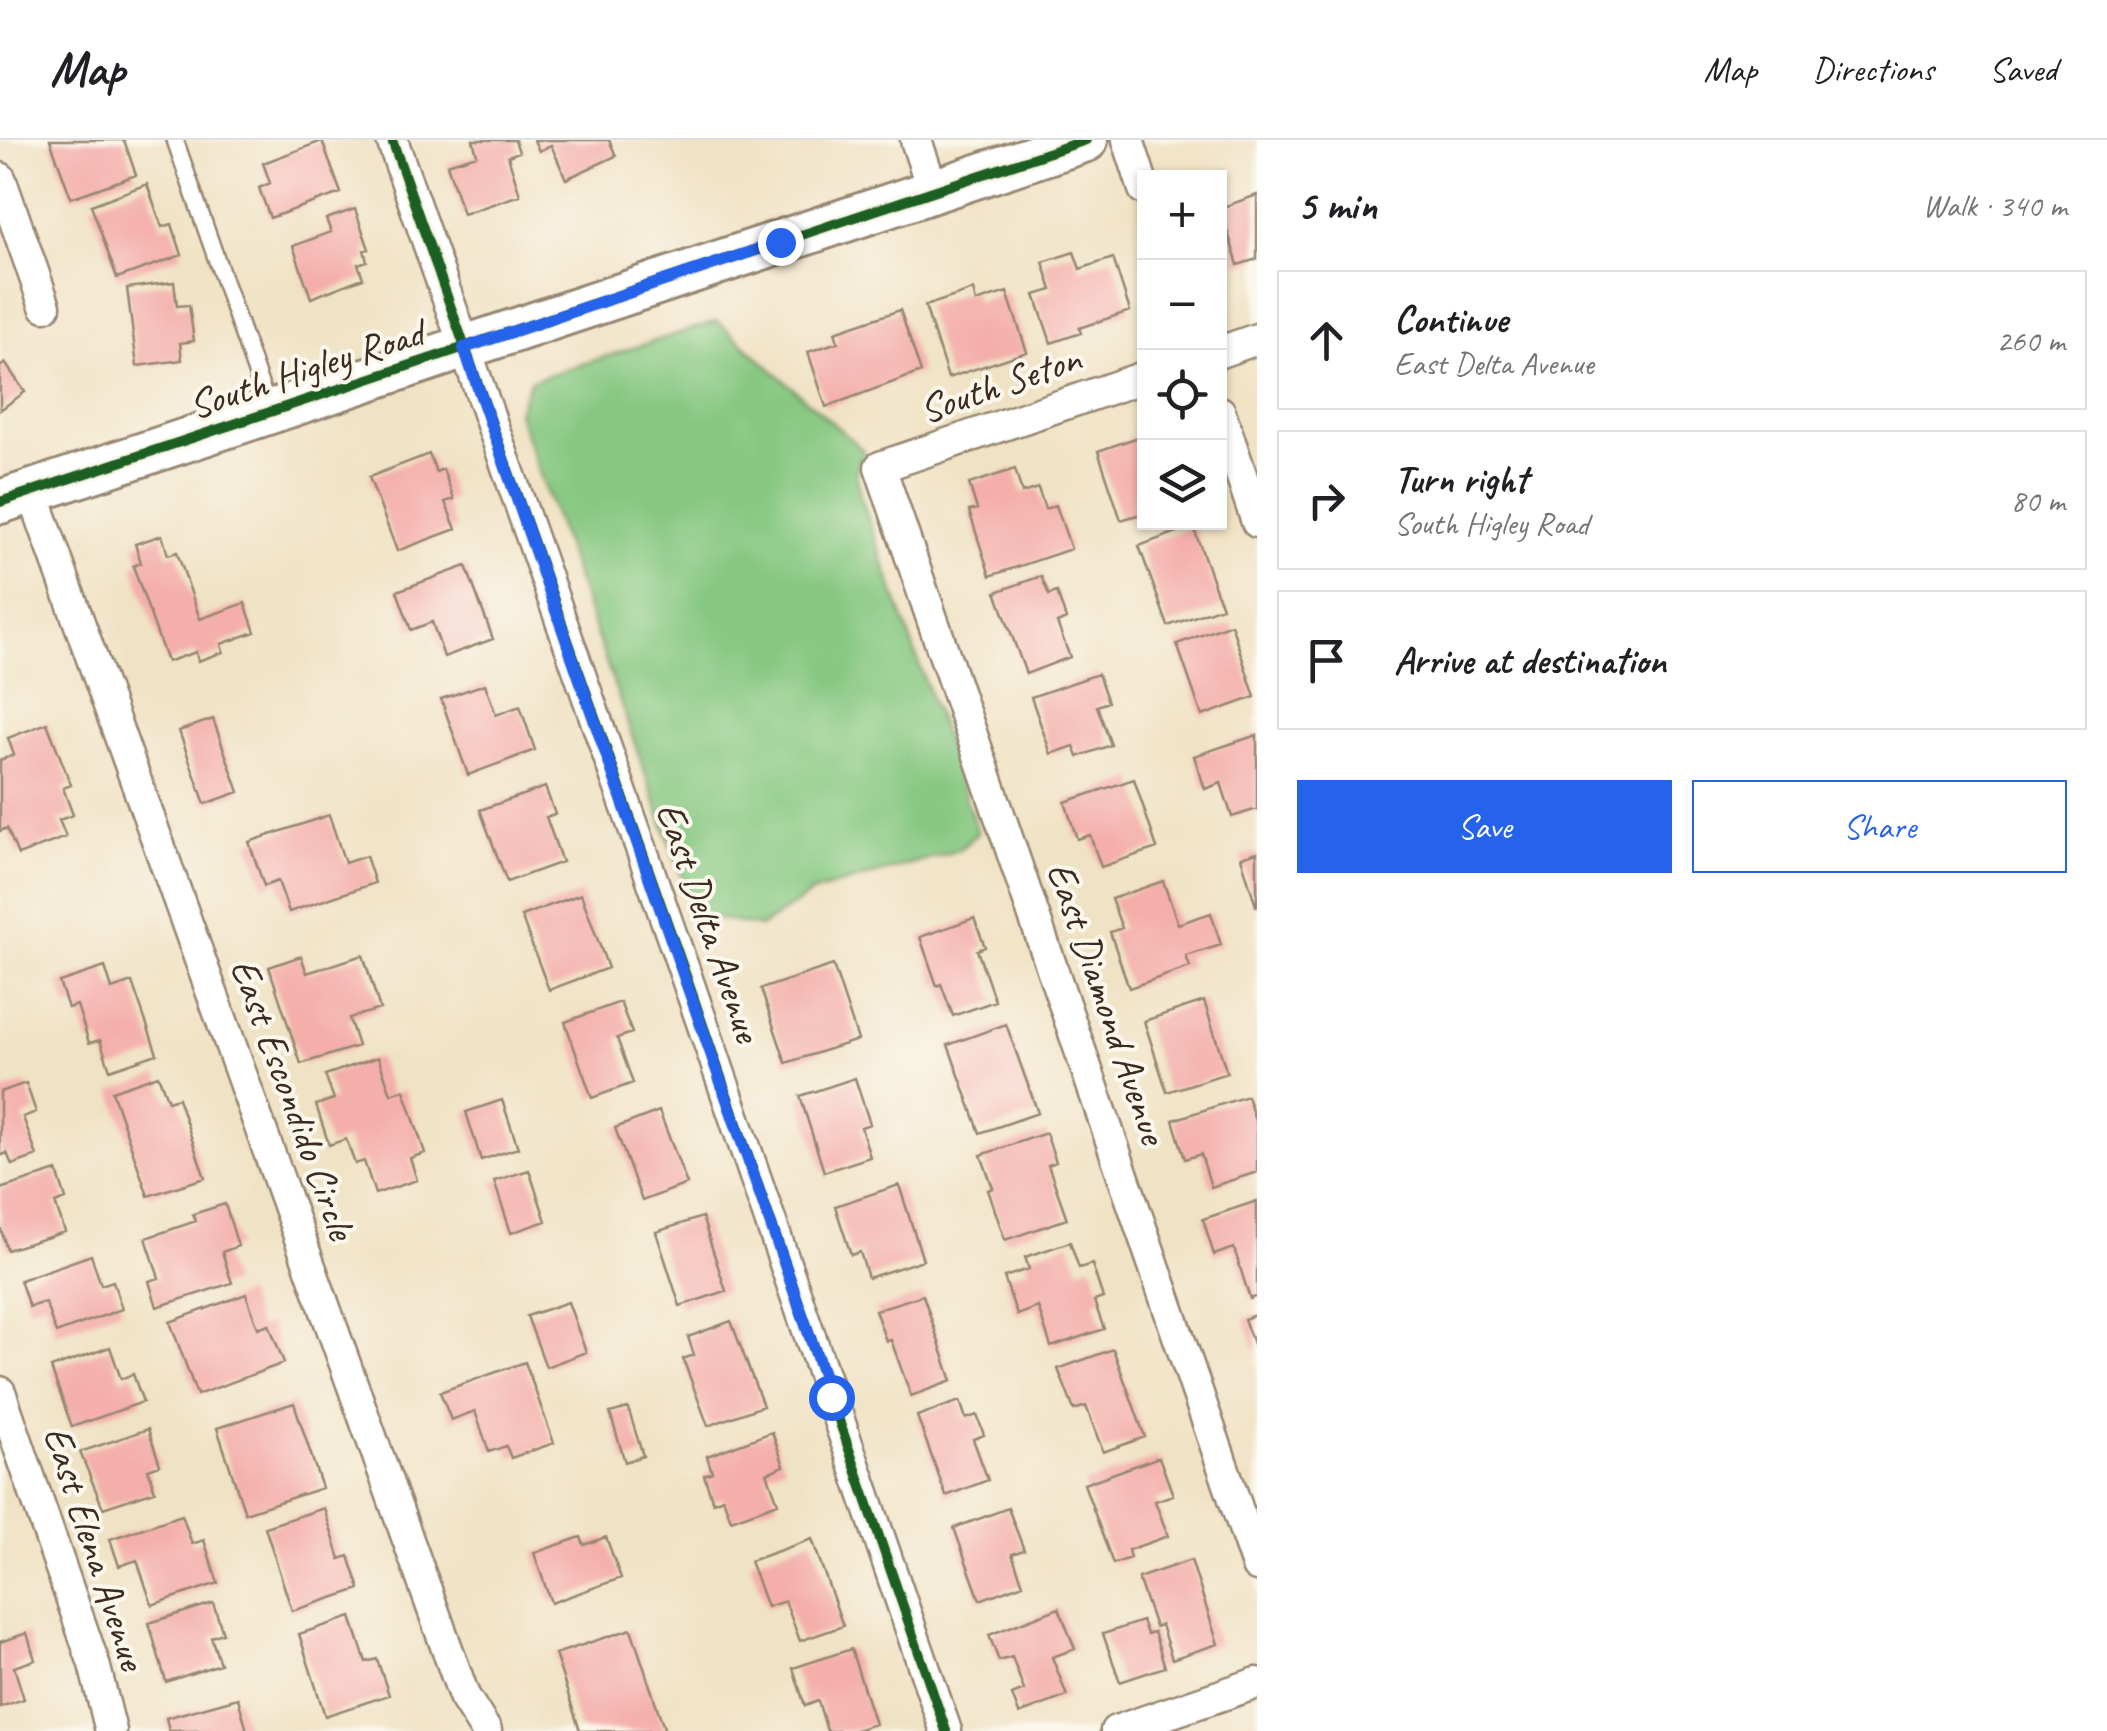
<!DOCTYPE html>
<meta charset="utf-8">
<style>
:root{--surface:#fff;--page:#f2f2f2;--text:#202124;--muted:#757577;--line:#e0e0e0;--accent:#2563eb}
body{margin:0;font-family:Caveat,sans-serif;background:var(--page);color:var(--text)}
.controls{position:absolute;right:30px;top:30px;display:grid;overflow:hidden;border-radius:0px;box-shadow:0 2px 8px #0004}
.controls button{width:90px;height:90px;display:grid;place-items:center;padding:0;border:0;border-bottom:2px solid var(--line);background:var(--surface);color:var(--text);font:50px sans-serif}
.stop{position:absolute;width:30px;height:30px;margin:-22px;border:8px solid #2563eb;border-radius:50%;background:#fff}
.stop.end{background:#2563eb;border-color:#fff;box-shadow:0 2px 10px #0008}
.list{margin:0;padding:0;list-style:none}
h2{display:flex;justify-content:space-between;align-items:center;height:130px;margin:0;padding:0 40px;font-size:42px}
h2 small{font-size:32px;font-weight:400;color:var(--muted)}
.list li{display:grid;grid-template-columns:65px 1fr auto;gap:30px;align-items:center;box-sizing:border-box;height:140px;margin:0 20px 20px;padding:0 20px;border:2px solid var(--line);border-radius:0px}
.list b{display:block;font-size:38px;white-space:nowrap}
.list p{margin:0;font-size:32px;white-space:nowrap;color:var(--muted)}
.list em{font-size:32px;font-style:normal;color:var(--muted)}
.actions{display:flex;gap:20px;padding:30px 40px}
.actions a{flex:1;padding:22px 0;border:2px solid var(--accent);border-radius:0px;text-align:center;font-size:35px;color:var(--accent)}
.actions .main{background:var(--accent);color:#fff}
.icon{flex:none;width:55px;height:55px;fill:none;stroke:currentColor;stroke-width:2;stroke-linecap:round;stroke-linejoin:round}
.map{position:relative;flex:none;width:1257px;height:1591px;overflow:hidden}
header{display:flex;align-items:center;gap:60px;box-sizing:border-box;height:140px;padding:0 50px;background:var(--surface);border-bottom:2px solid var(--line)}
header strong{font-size:48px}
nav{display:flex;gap:55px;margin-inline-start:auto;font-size:35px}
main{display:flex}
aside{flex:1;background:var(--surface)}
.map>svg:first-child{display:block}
.green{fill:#86c881;stroke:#607950;stroke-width:2.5}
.building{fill:#f4afab}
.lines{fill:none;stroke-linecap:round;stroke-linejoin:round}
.service-casing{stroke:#968671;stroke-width:20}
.minor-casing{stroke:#968671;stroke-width:35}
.secondary-casing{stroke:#968671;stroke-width:48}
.service{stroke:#fff;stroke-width:15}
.minor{stroke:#fff;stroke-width:30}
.secondary{stroke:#fff;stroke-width:42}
.cycleway-casing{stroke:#fbf7ec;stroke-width:16}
.cycleway{stroke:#1b5e20;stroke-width:10}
.route{stroke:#2563eb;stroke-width:12}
.labels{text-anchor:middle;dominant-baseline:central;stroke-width:8;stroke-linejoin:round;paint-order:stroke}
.street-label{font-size:40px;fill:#3b2a1e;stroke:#fbf7ec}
</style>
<header>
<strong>Map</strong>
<nav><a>Map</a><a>Directions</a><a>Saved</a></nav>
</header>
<main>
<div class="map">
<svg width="1257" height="1591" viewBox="0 0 1257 1591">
<rect width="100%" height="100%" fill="#fbf7ec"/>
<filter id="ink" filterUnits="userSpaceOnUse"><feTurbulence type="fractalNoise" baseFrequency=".01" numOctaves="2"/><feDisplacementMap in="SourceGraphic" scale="20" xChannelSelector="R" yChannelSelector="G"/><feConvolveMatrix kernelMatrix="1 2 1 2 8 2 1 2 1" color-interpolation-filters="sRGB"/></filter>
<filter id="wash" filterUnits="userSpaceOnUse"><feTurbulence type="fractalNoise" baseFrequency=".0048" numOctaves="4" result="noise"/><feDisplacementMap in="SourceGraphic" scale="40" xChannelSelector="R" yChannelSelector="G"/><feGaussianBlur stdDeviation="2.25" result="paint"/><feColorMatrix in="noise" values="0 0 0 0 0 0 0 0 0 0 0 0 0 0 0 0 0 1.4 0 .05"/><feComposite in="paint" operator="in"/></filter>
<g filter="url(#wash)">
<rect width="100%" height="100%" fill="#f0e2c4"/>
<path class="green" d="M717,181L864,311L856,331L860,355L978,693L959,710L814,752L760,787L695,774L518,272L530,241Z"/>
<g id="blocks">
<path class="building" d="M50,0H124L136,35L71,58Z
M473,0H515L519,12L508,16L520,55L463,74L447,24L477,15Z
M534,0H609L616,16L566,39L551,5L539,11Z
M322,1L341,53L270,78L259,48L270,43L263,23Z
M147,44L162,87L172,84L182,115L117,138L91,65Z
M1257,55V119L1238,125L1220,68Z
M355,69L369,109L364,110L367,121L358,124L363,138L311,158L293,106L331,92L326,79Z
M1074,112L1080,129L1113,118L1130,171L1079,188L1081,193L1051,203L1035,155L1052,150L1043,122Z
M174,142L177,166L189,165L194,201L180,203L182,220L137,226L127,148Z
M973,150L976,162L1007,152L1027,212L948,238L925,166Z
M900,170L921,232L826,267L808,212L838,202L835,192Z
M5,223L25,252L0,270V227Z
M1144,295V373L1121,380L1098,311Z
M429,314L436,332L443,329L454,359L445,362L456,389L397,411L369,337Z
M1015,329L1022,353L1038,348L1045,369L1056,365L1071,409L990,436L969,371L977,369L969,344Z
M1193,386L1222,467L1168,486L1139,406Z
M162,395L168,415L177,412L200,479L245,463L255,492L221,504L223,512L198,521L196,512L167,522L133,426L141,423L135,404Z
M466,426L493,499L444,517L432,482L411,490L397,451Z
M1041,436L1049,455L1057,452L1066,479L1057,483L1070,517L1026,534L996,452Z
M1231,484L1255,557L1202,576L1177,504Z
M1098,534L1108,562L1097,566L1111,605L1078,617L1074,606L1051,614L1031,557Z
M485,544L496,575L520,566L535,610L468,635L441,559Z
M213,579L239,652L205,664L179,591Z
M47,583L71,645L63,648L73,675L59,680L66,697L18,715L7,688L0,691V620L14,615L8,598Z
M1257,595V669L1232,677L1221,643L1205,649L1194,616Z
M1134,639L1157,708L1101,727L1090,695L1077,699L1065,662Z
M545,647L555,674L546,677L562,722L507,742L480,670Z
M329,675L345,723L366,716L375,743L289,772L278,741L264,746L249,702Z
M1257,712V766H1256L1241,717Z
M1163,741L1178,784L1211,773L1221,805L1186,816L1190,827L1129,848L1110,792L1122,788L1111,759Z
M581,754L608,828L549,850L521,776Z
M974,778L985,807L977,810L995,861L953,876L941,844L937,846L920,797Z
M363,815L380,869L349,878L358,906L301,924L269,827L301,816L307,833Z
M833,825L858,900L786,923L761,849Z
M105,827L112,849L132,842L157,914L110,930L100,900L89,903L77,865L68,868L59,842Z
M1204,861L1227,933L1167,952L1144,881Z
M620,862L632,893L617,898L633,943L592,958L565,882Z
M1006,884L1038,973L980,993L948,905Z
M378,917L391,954L404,950L425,1013L410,1018L417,1040L375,1054L364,1021L355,1024L346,999L329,1005L316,965L334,959L325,935Z
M158,935L168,961L178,958L205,1038L148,1056L112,951Z
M855,938L870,984L861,987L870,1017L824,1032L800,956Z
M26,943L36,972L23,977L37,1016L12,1025L7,1013L0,1016V952Z
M1247,956L1257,986V1032L1211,1047L1201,1014L1185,1019L1173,980Z
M502,960L518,1008L481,1020L466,972Z
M659,971L687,1044L642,1061L615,988Z
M1046,993L1056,1022L1048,1025L1067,1079L1005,1100L988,1050L993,1048L981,1015Z
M529,1030L546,1081L511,1093L494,1041Z
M57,1031L66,1059L55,1063L65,1092L7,1110L0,1086V1049Z
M899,1045L923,1120L868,1138L860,1112L851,1115L835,1066Z
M1257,1061V1156L1250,1159L1234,1108L1214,1115L1203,1079Z
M225,1064L238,1106L222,1112L232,1143L157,1167L149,1141L159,1138L146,1098L196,1081L193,1074Z
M702,1077L726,1151L680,1166L656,1092Z
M1070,1102L1079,1128L1092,1124L1103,1158L1094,1161L1104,1189L1051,1207L1038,1167L1017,1175L1004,1137L1029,1129L1025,1117Z
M91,1115L101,1145L113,1141L122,1169L56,1193L45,1162L29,1167L20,1140Z
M246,1154L258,1188L269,1184L284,1223L197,1255L170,1182Z
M923,1155L952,1241L911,1256L891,1200L886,1201L875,1170Z
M568,1162L586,1212L546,1227L527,1176Z
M1257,1174V1214L1244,1179Z
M731,1181L763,1266L708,1286L683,1219L694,1215L688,1197Z
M110,1207L121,1239L133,1234L143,1262L72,1287L51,1228Z
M1113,1209L1145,1297L1103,1312L1086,1266L1074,1270L1058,1229Z
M525,1222L554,1303L511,1318L506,1306L489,1312L475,1271L451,1280L440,1252Z
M960,1261L966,1279L977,1275L984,1295L973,1299L988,1340L946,1356L917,1276Z
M294,1263L322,1348L245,1373L217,1288Z
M628,1268L643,1316L625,1322L610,1273Z
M148,1289L160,1325L148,1329L155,1351L103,1368L80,1312Z
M772,1292L784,1326L767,1333L778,1363L731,1380L723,1358L713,1362L704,1335L712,1332L707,1316Z
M1159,1317L1173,1355L1155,1361L1168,1396L1128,1410L1130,1418L1113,1424L1084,1344Z
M324,1368L340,1419L349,1416L360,1449L292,1471L265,1387Z
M1008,1368L1024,1410L1012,1414L1023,1444L980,1460L954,1388Z
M182,1375L192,1404L204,1400L218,1443L152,1465L137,1420L119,1426L110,1399Z
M581,1397L584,1405L606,1397L621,1438L551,1463L534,1413Z
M812,1399L843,1486L800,1501L785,1461L767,1467L750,1421Z
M1191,1420L1218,1504L1172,1519L1161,1485L1155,1487L1138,1438Z
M213,1463L223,1493L211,1497L220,1524L166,1542L149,1483Z
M1059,1468L1075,1509L1052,1517L1067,1556L1019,1574L1012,1555L1024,1550L1012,1517L999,1521L989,1495Z
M351,1477L366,1522L377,1519L389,1555L325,1576L299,1494Z
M1142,1481L1147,1494L1154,1492L1165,1527L1120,1542L1103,1494Z
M631,1489L665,1591H580L555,1514Z
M27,1493L35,1520L14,1527L24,1559L0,1567V1502Z
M851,1509L875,1584L852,1591H827L818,1561L805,1566L793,1528Z
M238,1558L247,1591H169L166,1578Z"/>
</g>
</g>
<g filter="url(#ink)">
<use href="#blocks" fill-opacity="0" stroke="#968671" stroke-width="2.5"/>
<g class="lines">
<g class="service-casing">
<path id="service" d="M175,0L269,270"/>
</g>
<g class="minor-casing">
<path id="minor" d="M392,0L686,836L946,1591
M916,0L933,51
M1128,0L1144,49
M0,38L45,166
M1220,212L1257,199
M1144,237L880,327L1257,1426
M1220,272L1257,382
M32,351L464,1556L486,1591
M0,1252L94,1524L111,1591
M1116,1591L1257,1543"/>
</g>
<g class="secondary-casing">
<path id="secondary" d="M0,362L1086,0"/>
</g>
<use href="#service" class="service"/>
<use href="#minor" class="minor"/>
<use href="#secondary" class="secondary"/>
<g class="cycleway-casing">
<path id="cycleway" d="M392,0L686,836L946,1591
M0,362L1086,0"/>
</g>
<use href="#cycleway" class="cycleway"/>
</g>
</g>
<g class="lines" filter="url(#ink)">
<path class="route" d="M780,102L464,208L831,1257"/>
</g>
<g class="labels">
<g class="street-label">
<text transform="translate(306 229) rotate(-18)">South Higley Road</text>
<text transform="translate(1000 244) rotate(-19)">South Seton</text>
<text transform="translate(709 782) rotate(71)">East Delta Avenue</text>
<text transform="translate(1107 863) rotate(71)">East Diamond Avenue</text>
<text transform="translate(293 959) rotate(70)">East Escondido Circle</text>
<text transform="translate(95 1408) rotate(72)">East Elena Avenue</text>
</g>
</g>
</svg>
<div class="controls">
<button>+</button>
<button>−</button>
<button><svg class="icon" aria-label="locate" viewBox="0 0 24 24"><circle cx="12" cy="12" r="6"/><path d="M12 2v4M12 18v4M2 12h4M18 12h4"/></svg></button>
<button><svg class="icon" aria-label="layers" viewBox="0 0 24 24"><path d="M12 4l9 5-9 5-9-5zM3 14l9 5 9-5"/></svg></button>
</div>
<div class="stop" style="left:831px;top:1257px"></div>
<div class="stop end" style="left:780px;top:102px"></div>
</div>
<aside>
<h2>5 min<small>Walk · 340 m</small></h2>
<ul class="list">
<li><svg class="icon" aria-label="ahead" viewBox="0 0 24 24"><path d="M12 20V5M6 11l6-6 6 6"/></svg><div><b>Continue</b><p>East Delta Avenue</p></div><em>260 m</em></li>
<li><svg class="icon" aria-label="right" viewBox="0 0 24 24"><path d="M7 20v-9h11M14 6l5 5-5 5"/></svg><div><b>Turn right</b><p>South Higley Road</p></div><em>80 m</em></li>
<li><svg class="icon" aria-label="arrive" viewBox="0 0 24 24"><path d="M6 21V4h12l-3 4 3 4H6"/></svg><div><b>Arrive at destination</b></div></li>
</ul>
<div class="actions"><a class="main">Save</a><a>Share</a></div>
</aside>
</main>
